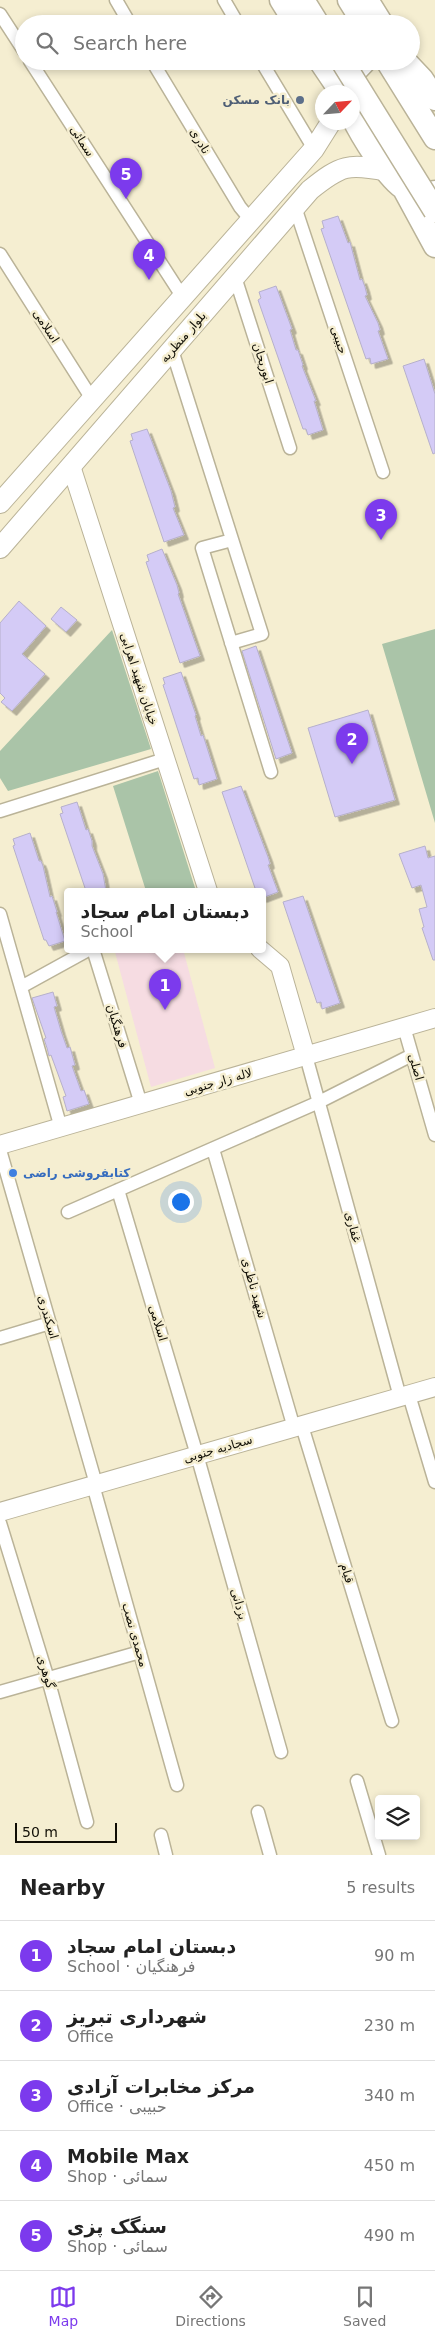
<!DOCTYPE html>
<meta charset="utf-8">
<style>
:root{--surface:#fff;--page:#f2f2f2;--text:#222;--muted:#767676;--line:#e0e0e0;--accent:#7c3aed}
body{margin:0;font-family:"DejaVu Sans",Cairo,sans-serif;background:var(--page);color:var(--text)}
.controls{position:absolute;right:15px;bottom:15px;display:grid;overflow:hidden;border-radius:5px;box-shadow:0 2px 8px #0003}
.controls button{width:45px;height:45px;display:grid;place-items:center;padding:0;border:0;border-bottom:1px solid var(--line);background:var(--surface);color:var(--text);font:25px sans-serif}
.compass{position:absolute;left:315px;top:85px;width:45px;height:45px;border-radius:50%;background:var(--surface);box-shadow:0 2px 8px #0003;rotate:64deg}
.scale{position:absolute;left:15px;bottom:12px;width:102px;box-sizing:border-box;padding-left:5px;border:2px solid #100e05;border-top:0;font-size:14px;line-height:18px;white-space:nowrap;color:#100e05;-webkit-text-stroke:4px #f5eed1;paint-order:stroke}
.you{position:absolute;left:180px;top:1201px;width:18px;height:18px;margin:-12px;border:4px solid #fff;border-radius:50%;background:#1a73e8;box-shadow:0 0 0 8px #1a73e833}
.badge{display:grid;place-items:center;width:32px;height:32px;border-radius:50%;background:var(--accent);color:#fff;font-size:16px;font-weight:700}
.pin{position:absolute;translate:-50% -41px;filter:drop-shadow(0 1px 2px #0008)}
.pin::after{content:'';position:absolute;top:26px;width:18px;height:15px;background:inherit;clip-path:polygon(0 0,100% 0,50% 100%)}
.popup{position:absolute;left:64px;top:888px;width:202px;height:65px;box-sizing:border-box;display:grid;place-content:center;border-radius:5px;background:var(--surface);filter:drop-shadow(0 1px 4px #0005);font-size:16px;white-space:nowrap;color:var(--muted)}
.popup b{font-size:19px;color:var(--text)}
.popup::after{content:'';position:absolute;left:50%;top:100%;margin-left:-10px;border:10px solid transparent;border-top-color:var(--surface)}
.list{margin:0;padding:0;list-style:none}
h2{display:flex;justify-content:space-between;align-items:center;height:65px;margin:0;padding:0 20px;font-size:21px}
h2 small{font-size:16px;font-weight:400;color:var(--muted)}
.list li{display:grid;grid-template-columns:32px 1fr auto;gap:15px;align-items:center;box-sizing:border-box;height:70px;padding:0 20px;border-top:1px solid var(--line)}
.list b{display:block;font-size:19px;white-space:nowrap}
.list p{margin:0;font-size:16px;white-space:nowrap;color:var(--muted)}
.list em{font-size:16px;font-style:normal;color:var(--muted)}
.icon{flex:none;width:28px;height:28px;fill:none;stroke:currentColor;stroke-width:2;stroke-linecap:round;stroke-linejoin:round}
.map{position:relative;flex:none;width:435px;height:1855px;overflow:hidden}
.search{position:absolute;background:var(--surface);box-shadow:0 2px 8px #0003;left:15px;right:15px;top:15px;height:55px;display:flex;align-items:center;gap:12px;box-sizing:border-box;padding:0 18px;border-radius:28px;color:var(--muted);font-size:19px}
.sheet{height:415px;background:var(--surface)}
nav{display:flex;justify-content:space-around;align-items:center;box-sizing:border-box;height:70px;border-top:1px solid var(--line);background:var(--surface);font-size:14px;color:var(--muted)}
nav a{display:grid;justify-items:center;gap:2px}
nav .on{color:var(--accent)}
.map>svg:first-child{display:block}
.education{fill:#f6dce2}
.green{fill:#aac4a8}
.building{fill:#d4cbf6;stroke:#b6b0cb;filter:url(#shadow)}
.lines{fill:none;stroke-linecap:round;stroke-linejoin:round}
.street-casing{stroke:#bab398;stroke-width:15}
.secondary-casing{stroke:#bab398;stroke-width:20}
.primary-casing{stroke:#bab398;stroke-width:22}
.highway-casing{stroke:#bab398;stroke-width:25}
.street{stroke:#fff;stroke-width:12}
.secondary{stroke:#fff;stroke-width:18}
.primary{stroke:#fff;stroke-width:20}
.highway{stroke:#fff;stroke-width:22}
.highway-bridge-casing{stroke:#bab398;stroke-width:25;stroke-linecap:butt}
.highway-bridge{stroke:#fff;stroke-width:22}
.service-dot{fill:#5c6f8a;stroke:#f5eed1;stroke-width:2}
.shop-dot{fill:#3f7fe0;stroke:#f5eed1;stroke-width:2}
.labels{text-anchor:middle;dominant-baseline:central;stroke-width:5;stroke-linejoin:round;paint-order:stroke}
.service-label{font-size:12px;font-weight:bold;fill:#4e5e75;stroke:#f5eed1;text-anchor:end}
.street-label{font-size:12px;fill:#100e05;stroke:#f5eed1}
.shop-label{font-size:12px;font-weight:bold;fill:#366cbe;stroke:#f5eed1;text-anchor:start}
</style>
<div class="map">
<svg width="435" height="1855" viewBox="0 0 435 1855">
<defs>
<filter id="shadow"><feDropShadow dx="4.5" dy="4.5" stdDeviation="0" flood-color="#0004"/></filter>
</defs>
<rect width="100%" height="100%" fill="#f5eed1"/>
<path class="education" d="M125,949H183L215,1068L151,1087L115,952Z"/>
<path class="green" d="M435,629V823L382,644Z
M112,630L151,749L8,791L0,778V751Z
M158,771L196,891H146L113,786Z"/>
<path class="building" d="M338,216L348,243L350,242L360,280L362,279L365,287L367,295L365,296L378,323L380,330L378,331L388,359L371,364L370,358L366,359L321,229L324,228L322,221Z
M276,286L292,329L290,330L296,350H298L303,365L302,366L316,401H314L323,430L308,435L306,429H303L258,300L261,298L259,292Z
M424,359L435,394V453L433,454L403,366Z
M147,429L171,491L175,507L173,508L184,535L164,542L130,441L133,440L131,434Z
M162,549L177,585L179,593L178,594L200,656L180,663L146,562L149,561L147,555Z
M19,601L46,626L22,654L45,674L12,711L1,702L5,698L0,693V623Z
M61,607L77,620L66,632L51,619Z
M256,646L292,753L276,759L242,651Z
M181,672L196,715L195,716L201,736L203,735L217,779L199,785L198,778L194,779L163,685L165,684L163,678Z
M368,710L395,800L335,817L308,728Z
M241,786L268,857L270,864L268,865L278,892L262,898V891H256L222,792Z
M77,802L86,830L88,829L92,841V846L103,874L106,891H86L60,814L63,813L61,807Z
M30,833L39,861H41L43,866L50,897L52,896L57,912H56L65,941L49,946L46,940H44L13,846L15,845L13,839Z
M425,846L428,858L435,856V960H433L422,928L424,927L419,909L427,907L421,885L412,888L399,854Z
M303,896L340,1003L322,1009L321,1002L317,1003L283,902Z
M53,992L57,1006L54,1007L61,1031L67,1048L70,1047L75,1065L72,1066L81,1091L84,1090L89,1104L67,1111L63,1097L66,1096L51,1055L49,1056L47,1048L44,1039L46,1038L32,998Z"/>
<g class="lines">
<g class="street-casing">
<path id="street" d="M116,0L130,24
M224,0L238,24
M0,14L24,51
M30,61L182,296
M152,61L240,207L250,219
M261,61L314,149
M295,207L383,472
M0,254L92,399
M235,277L290,448
M172,350L262,634L231,643
M232,540L202,548L271,772
M0,811L165,759
M0,914L61,1128
M93,949L141,1104
M21,987L90,949
M404,1027L435,1135
M306,1056L400,1397
M213,1149L294,1428
M0,1150L96,1484
M118,1190L197,1455L281,1752
M68,1212L319,1102L412,1055
M0,1338L50,1323
M409,1395L435,1482
M302,1426L392,1721
M93,1485L177,1785
M0,1523L48,1679L87,1822
M0,1692L140,1652
M357,1781L379,1855
M258,1812L270,1855
M161,1835L166,1855"/>
</g>
<g class="secondary-casing">
<path id="secondary" d="M71,466L208,891
M260,949L280,966L306,1056
M0,1145L435,1018
M0,1512L435,1387"/>
</g>
<g class="primary-casing">
<path id="primary" d="M0,503L314,149L331,122
M0,548L310,190C341,165 348,163 387,171"/>
</g>
<g class="highway-casing">
<path id="highway" d="M281,0L296,24
M303,0L318,24
M349,0L364,24
M367,0L382,24
M320,61L341,92
M387,61L435,138
M405,61L422,79L435,99
M346,92L348,79L365,61
M352,116C360,133 388,180 405,189C413,193 426,194 435,192
M404,189L435,246"/>
</g>
<use href="#street" class="street"/>
<use href="#secondary" class="secondary"/>
<use href="#primary" class="primary"/>
<use href="#highway" class="highway"/>
<g class="highway-bridge-casing">
<path id="highway-bridge" d="M342,61L435,211"/>
</g>
<use href="#highway-bridge" class="highway-bridge"/>
</g>
<circle class="service-dot" cx="300" cy="100" r="5"/>
<circle class="shop-dot" cx="13" cy="1173" r="5"/>
<g class="labels">
<g class="service-label">
<text x="290" y="100">بانک مسکن</text>
</g>
<g class="street-label">
<text transform="translate(82 141) rotate(57)">سمائی</text>
<text transform="translate(200 141) rotate(59)">نادری</text>
<text transform="translate(46 326) rotate(57)">اسلامی</text>
<text transform="translate(183 337) rotate(-49)">بلوار منظریه</text>
<text transform="translate(339 340) rotate(72)">حبیبی</text>
<text transform="translate(263 363) rotate(72)">ابوریحان</text>
<text transform="translate(139 679) rotate(72)">خیابان شهید اهرابی</text>
<text transform="translate(117 1026) rotate(73)">فرهنگیان</text>
<text transform="translate(416 1067) rotate(74)">اصلی</text>
<text transform="translate(218 1082) rotate(-16)">لاله زار جنوبی</text>
<text transform="translate(353 1227) rotate(75)">غفاری</text>
<text transform="translate(254 1288) rotate(74)">شهید ناظری</text>
<text transform="translate(48 1317) rotate(74)">اسکندری</text>
<text transform="translate(158 1323) rotate(73)">اسلامی</text>
<text transform="translate(218 1449) rotate(-16)">سجادیه جنوبی</text>
<text transform="translate(347 1573) rotate(73)">قیام</text>
<text transform="translate(239 1604) rotate(74)">یزدانی</text>
<text transform="translate(135 1635) rotate(74)">محمدی نصب</text>
<text transform="translate(46 1672) rotate(73)">گوهری</text>
</g>
<g class="shop-label">
<text x="23" y="1173">کتابفروشی راضی</text>
</g>
</g>
</svg>
<div class="controls">
<button><svg class="icon" aria-label="layers" viewBox="0 0 24 24"><path d="M12 4l9 5-9 5-9-5zM3 14l9 5 9-5"/></svg></button>
</div>
<svg class="compass" viewBox="-18 -18 36 36"><path d="M0-13l5 13h-10z" fill="#e53935"/><path d="M0 13l5-13h-10z" fill="#767676"/></svg>
<div class="scale">50 m</div>
<div class="you"></div>
<div class="pin badge" style="left:165px;top:1010px">1</div>
<div class="popup"><b>دبستان امام سجاد</b>School</div>
<div class="pin badge" style="left:352px;top:764px">2</div>
<div class="pin badge" style="left:381px;top:540px">3</div>
<div class="pin badge" style="left:149px;top:280px">4</div>
<div class="pin badge" style="left:126px;top:199px">5</div>
<div class="search"><svg class="icon" aria-label="search" viewBox="0 0 24 24"><circle cx="10" cy="10" r="6"/><path d="M15 15l6 6"/></svg>Search here</div>
</div>
<section class="sheet">
<h2>Nearby<small>5 results</small></h2>
<ul class="list">
<li><span class="badge">1</span><div><b>دبستان امام سجاد</b><p>School · فرهنگیان</p></div><em>90 m</em></li>
<li><span class="badge">2</span><div><b>شهرداری تبریز</b><p>Office</p></div><em>230 m</em></li>
<li><span class="badge">3</span><div><b>مرکز مخابرات آزادی</b><p>Office · حبیبی</p></div><em>340 m</em></li>
<li><span class="badge">4</span><div><b>Mobile Max</b><p>Shop · سمائی</p></div><em>450 m</em></li>
<li><span class="badge">5</span><div><b>سنگک پزی</b><p>Shop · سمائی</p></div><em>490 m</em></li>
</ul>
</section>
<nav>
<a class="on"><svg class="icon" aria-label="map" viewBox="0 0 24 24"><path d="M3 6l6-2 6 2 6-2v14l-6 2-6-2-6 2zM9 4v14M15 6v14"/></svg>Map</a>
<a><svg class="icon" aria-label="directions" viewBox="0 0 24 24"><path d="M12 3l9 9-9 9-9-9zM9 14v-3h6M13 9l2 2-2 2"/></svg>Directions</a>
<a><svg class="icon" aria-label="saved" viewBox="0 0 24 24"><path d="M7 4h10v16l-5-4-5 4z"/></svg>Saved</a>
</nav>
